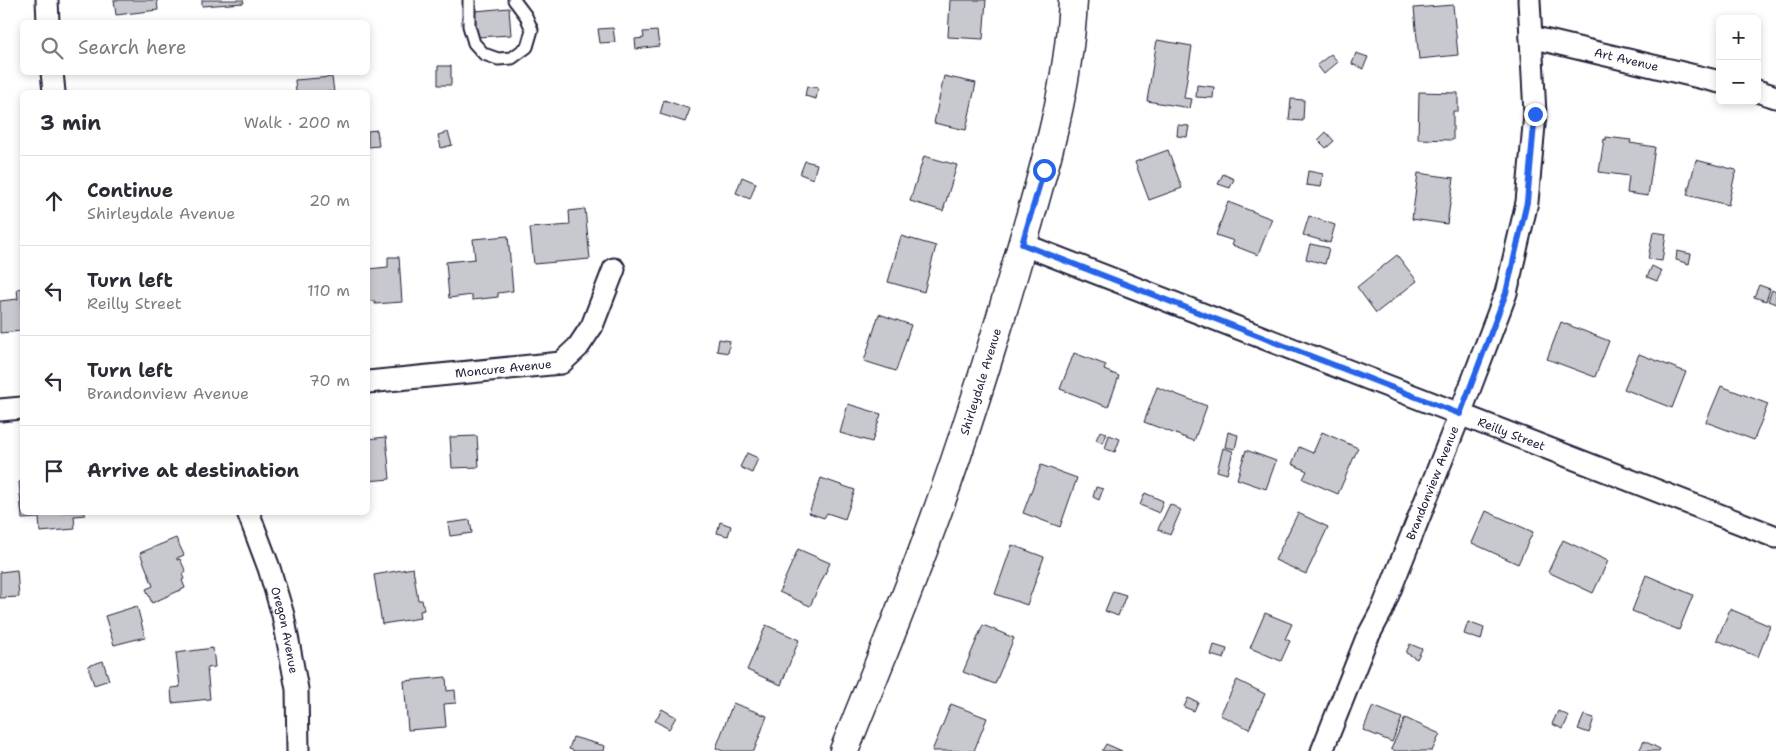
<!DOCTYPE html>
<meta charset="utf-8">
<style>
:root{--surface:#fff;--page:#f7f7f7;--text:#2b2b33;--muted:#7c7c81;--line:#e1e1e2}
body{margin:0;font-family:"Shantell Sans",sans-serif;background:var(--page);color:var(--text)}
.controls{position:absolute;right:15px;top:15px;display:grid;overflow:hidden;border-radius:8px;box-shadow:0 2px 8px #0003}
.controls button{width:45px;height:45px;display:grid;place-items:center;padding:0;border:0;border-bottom:1px solid var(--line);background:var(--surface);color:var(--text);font:25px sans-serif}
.stop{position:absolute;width:15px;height:15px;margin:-11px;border:4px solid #2563eb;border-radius:50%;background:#fff}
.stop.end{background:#2563eb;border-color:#fff;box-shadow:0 1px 5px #0008}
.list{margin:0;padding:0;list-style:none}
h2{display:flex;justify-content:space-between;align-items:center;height:65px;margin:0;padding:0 20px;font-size:21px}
h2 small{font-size:16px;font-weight:400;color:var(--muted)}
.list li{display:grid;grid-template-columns:32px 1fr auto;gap:15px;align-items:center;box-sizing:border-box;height:90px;padding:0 20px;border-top:1px solid var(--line)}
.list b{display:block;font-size:19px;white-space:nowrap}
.list p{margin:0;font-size:16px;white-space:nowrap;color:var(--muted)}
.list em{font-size:16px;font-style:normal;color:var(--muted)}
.icon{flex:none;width:28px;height:28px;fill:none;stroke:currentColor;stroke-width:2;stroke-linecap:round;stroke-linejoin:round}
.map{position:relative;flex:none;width:1776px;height:751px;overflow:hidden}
.search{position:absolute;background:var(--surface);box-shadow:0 2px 8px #0003;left:20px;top:20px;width:350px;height:55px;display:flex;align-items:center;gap:12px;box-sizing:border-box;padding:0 18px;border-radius:8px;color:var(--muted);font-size:19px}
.panel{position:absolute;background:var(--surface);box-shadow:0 2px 8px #0003;left:20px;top:90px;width:350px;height:425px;border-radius:8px}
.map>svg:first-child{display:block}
.building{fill:#c8c8cf;stroke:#22223b}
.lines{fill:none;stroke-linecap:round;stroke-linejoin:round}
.lane-casing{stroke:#22223b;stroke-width:15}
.street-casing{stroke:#22223b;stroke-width:25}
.secondary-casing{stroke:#22223b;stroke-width:31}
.lane{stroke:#fff;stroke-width:11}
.street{stroke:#fff;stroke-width:21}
.secondary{stroke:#fff;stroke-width:28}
.route{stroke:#2563eb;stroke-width:6}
.labels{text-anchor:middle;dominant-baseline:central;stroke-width:5;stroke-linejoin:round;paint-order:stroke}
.street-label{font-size:12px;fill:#22223b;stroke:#fff}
</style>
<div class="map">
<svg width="1776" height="751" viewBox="0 0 1776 751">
<rect width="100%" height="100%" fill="#fff"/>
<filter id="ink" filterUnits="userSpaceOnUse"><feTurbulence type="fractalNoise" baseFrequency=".02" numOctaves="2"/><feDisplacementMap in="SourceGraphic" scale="10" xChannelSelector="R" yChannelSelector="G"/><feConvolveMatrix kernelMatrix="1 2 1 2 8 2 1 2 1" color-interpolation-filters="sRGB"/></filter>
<g filter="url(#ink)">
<path class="building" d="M114,0H157L158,10L116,15Z
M202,0H243L244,3L202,6Z
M950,0H986L983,39L948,37Z
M1453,5L1458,55L1419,59L1414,8Z
M509,8L511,35L477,37L475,11Z
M613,28L615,42L600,43L598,29Z
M657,31L659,46L636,49L635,39L644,38L643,32Z
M1157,40L1192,46L1184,98L1192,99L1190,108L1147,101Z
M1356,53L1368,57L1363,69L1352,64Z
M1331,54L1338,62L1324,74L1317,65Z
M438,66H451V85H438Z
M944,76L976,83L966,130L934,123Z
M332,77L334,92H296L295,80Z
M1197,85L1214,87L1213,98L1196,97Z
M807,86L818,88L816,99L805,96Z
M1419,92L1458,93V111H1453V140L1418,139Z
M1291,99L1304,100L1303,121L1289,120Z
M664,100L690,109L685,122L660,114Z
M1178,125L1189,126L1187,137L1177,136Z
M377,130L379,146L368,147V131Z
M448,132L452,145L441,148L438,135Z
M1326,132L1334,141L1326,148L1318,140Z
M1606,137L1631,140L1630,143L1655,147L1648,196L1627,193L1629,176L1599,172L1604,139L1606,140Z
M1168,150L1182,188L1149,200L1135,162Z
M924,156L957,165L943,211L910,201Z
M1696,160L1736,170L1728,205L1687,195Z
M805,161L817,164L813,179L800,174Z
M1308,171L1323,174L1321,187L1306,185Z
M1418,173L1454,178L1447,224L1412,219Z
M1223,174L1234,179L1230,188L1218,184Z
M742,177L756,183L750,199L736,193Z
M1228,202L1272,219L1258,255L1232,245L1234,241L1216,235Z
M585,209L590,259L534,264L530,228L570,225L569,211Z
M1309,216L1335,225L1330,243L1303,235Z
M1653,232L1666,234L1662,261L1648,259Z
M508,236L513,291L498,293V297L472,300V295L449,298L446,262L475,259L473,239Z
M901,236L936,246L924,292L888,282Z
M1310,244L1329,248L1325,264L1306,259Z
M1677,251L1691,254L1689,264L1676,260Z
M1397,255L1417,281L1376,313L1357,287Z
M388,257H399L402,302L375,304V301H368V269L388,267Z
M1652,266L1662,271L1657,281L1647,277Z
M1759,285L1770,289L1766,301L1754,297Z
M22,288V331L0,333V301L18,299L17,289Z
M1772,290L1776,292V304L1768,301Z
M879,314L911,325L896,371L864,361Z
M1561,322L1609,341L1595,377L1547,359Z
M719,339L730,341L728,353L717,351Z
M1074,353L1106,365L1104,370L1119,376L1108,407L1060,389Z
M1639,354L1686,372L1672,408L1624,389Z
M1721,386L1768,404L1754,440L1706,422Z
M1157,387L1207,406L1194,441L1144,422Z
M848,404L881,414L872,442L840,433Z
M1100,431L1107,433L1103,443L1096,440Z
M1228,432L1238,435L1235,449L1225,447Z
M1322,432L1358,448L1338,494L1303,479L1307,471L1292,464L1299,447L1313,453Z
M1109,435L1120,439L1115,452L1105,449Z
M477,436L479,467L452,468L450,437Z
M386,437L390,479L368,481V439Z
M1223,448L1233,451L1227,474L1217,471Z
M1246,450L1276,461L1266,489L1237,479Z
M747,453L758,458L752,473L740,467Z
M1041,465L1077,478L1060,527L1023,513Z
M821,478L855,490L845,519L827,513L824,518L809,513Z
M22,481V512H85V515L74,516L75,529L40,532L39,518L22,519L19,482Z
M1096,487L1103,489L1099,500L1093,497Z
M1145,493L1163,501L1159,513L1140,505Z
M1170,504L1181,510L1170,535L1158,529Z
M1486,511L1533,532L1518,564L1472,543Z
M1298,513L1328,527L1306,574L1275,560Z
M470,520L472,533L450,536L448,523Z
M720,522L731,526L728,536L717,533Z
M176,538L184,555L177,558V560L180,559L186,572L182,574L184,579L182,580L185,588L152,603L146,589L153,586L140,553Z
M1563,540L1608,561L1593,593L1548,572Z
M1012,545L1044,557L1027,605L995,594Z
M798,549L830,563L810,606L779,592Z
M413,568L418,600H422L424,610L420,611L421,618L382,624L374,575Z
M17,570L19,597L0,598V572Z
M1646,575L1693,595L1679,630L1632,611Z
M1113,591L1126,595L1118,616L1105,611Z
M137,606L145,637L114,645L105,616Z
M1730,609L1770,626L1758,657L1717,640Z
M1265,613L1292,624L1285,639L1290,641L1281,661L1250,648Z
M1468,622L1484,628L1481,640L1464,634Z
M766,625L799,640L781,685L747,670Z
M983,625L1014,638L995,684L963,672Z
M1410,644L1422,649L1417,659L1406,653Z
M1214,645L1227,649L1224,659L1211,655Z
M213,648L215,667L207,668L210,699L172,703L171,688L180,687L176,653Z
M103,661L109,680L94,685L88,666Z
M446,677L447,691L455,690L456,703L444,704L446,727L408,730L404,681Z
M1237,680L1265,694L1249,729L1220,715Z
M1188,698L1198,702L1194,711L1184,707Z
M733,703L767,716L754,751H723L716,748Z
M951,704L987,718L974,751H932Z
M1373,706L1402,718L1392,742L1363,730Z
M662,709L676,717L669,729L655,721Z
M1558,711L1569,716L1563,729L1552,724Z
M1584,715L1594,718L1589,733L1578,729Z
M1405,718L1440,734L1432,751H1396L1391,749Z
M573,737L605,746L604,751H575L569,749Z
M1644,741L1660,749L1659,751H1639Z
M1106,744L1122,751H1102Z"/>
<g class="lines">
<g class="lane-casing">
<path id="lane" d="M469,0V26L474,43L484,54L498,59L512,58L527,47L532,30L526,16L514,0"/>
</g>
<g class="street-casing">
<g id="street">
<path d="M47,0L48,22"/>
<path id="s1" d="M1531,37L1720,82"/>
<path d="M52,72L54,92"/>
<path d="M1757,91L1776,97"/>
<path id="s2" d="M1022,244L1776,537"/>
<path id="s3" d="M368,382L561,363L578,347L592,326L614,269"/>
<path d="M0,410L22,408"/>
<path id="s4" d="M248,512L269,568L283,615L297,689L298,751"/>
<path id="s5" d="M1322,751L1366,640L1382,610L1460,414L1506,293L1527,202L1535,114L1529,0"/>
</g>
</g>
<g class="secondary-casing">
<g id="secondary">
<path id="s6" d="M844,751C872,680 902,609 928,537C962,446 991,352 1018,259C1043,173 1069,89 1073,0"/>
</g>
</g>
<use href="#lane" class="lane"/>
<use href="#street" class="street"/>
<use href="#secondary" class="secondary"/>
</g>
</g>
<g class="lines" filter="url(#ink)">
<path class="route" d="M1044,170L1022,244L1460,414L1506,293L1527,202L1535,114"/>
</g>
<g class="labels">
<g class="street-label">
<text stroke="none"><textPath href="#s1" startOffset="98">Art Avenue</textPath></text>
<text stroke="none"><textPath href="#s3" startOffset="136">Moncure Avenue</textPath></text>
<text stroke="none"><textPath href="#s6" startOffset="394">Shirleydale Avenue</textPath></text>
<text stroke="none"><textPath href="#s2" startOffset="525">Reilly Street</textPath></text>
<text stroke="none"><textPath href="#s5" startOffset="290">Brandonview Avenue</textPath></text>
<text stroke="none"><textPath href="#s4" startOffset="124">Oregon Avenue</textPath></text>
</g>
</g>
</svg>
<div class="controls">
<button>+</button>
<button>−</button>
</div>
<div class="stop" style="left:1044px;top:170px"></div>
<div class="stop end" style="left:1535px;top:114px"></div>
<div class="search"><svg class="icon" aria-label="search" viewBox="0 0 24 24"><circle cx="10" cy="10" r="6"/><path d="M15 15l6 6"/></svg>Search here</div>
<section class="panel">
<h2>3 min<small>Walk · 200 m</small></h2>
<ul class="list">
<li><svg class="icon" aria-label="ahead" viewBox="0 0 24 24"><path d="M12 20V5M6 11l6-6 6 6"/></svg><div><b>Continue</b><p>Shirleydale Avenue</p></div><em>20 m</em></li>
<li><svg class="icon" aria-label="left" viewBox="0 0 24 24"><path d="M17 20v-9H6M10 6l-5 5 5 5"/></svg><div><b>Turn left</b><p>Reilly Street</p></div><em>110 m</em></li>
<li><svg class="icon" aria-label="left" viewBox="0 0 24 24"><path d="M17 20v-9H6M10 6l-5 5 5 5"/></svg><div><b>Turn left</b><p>Brandonview Avenue</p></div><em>70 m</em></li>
<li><svg class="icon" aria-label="arrive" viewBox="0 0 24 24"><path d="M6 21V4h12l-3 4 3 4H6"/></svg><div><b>Arrive at destination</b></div></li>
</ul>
</section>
</div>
